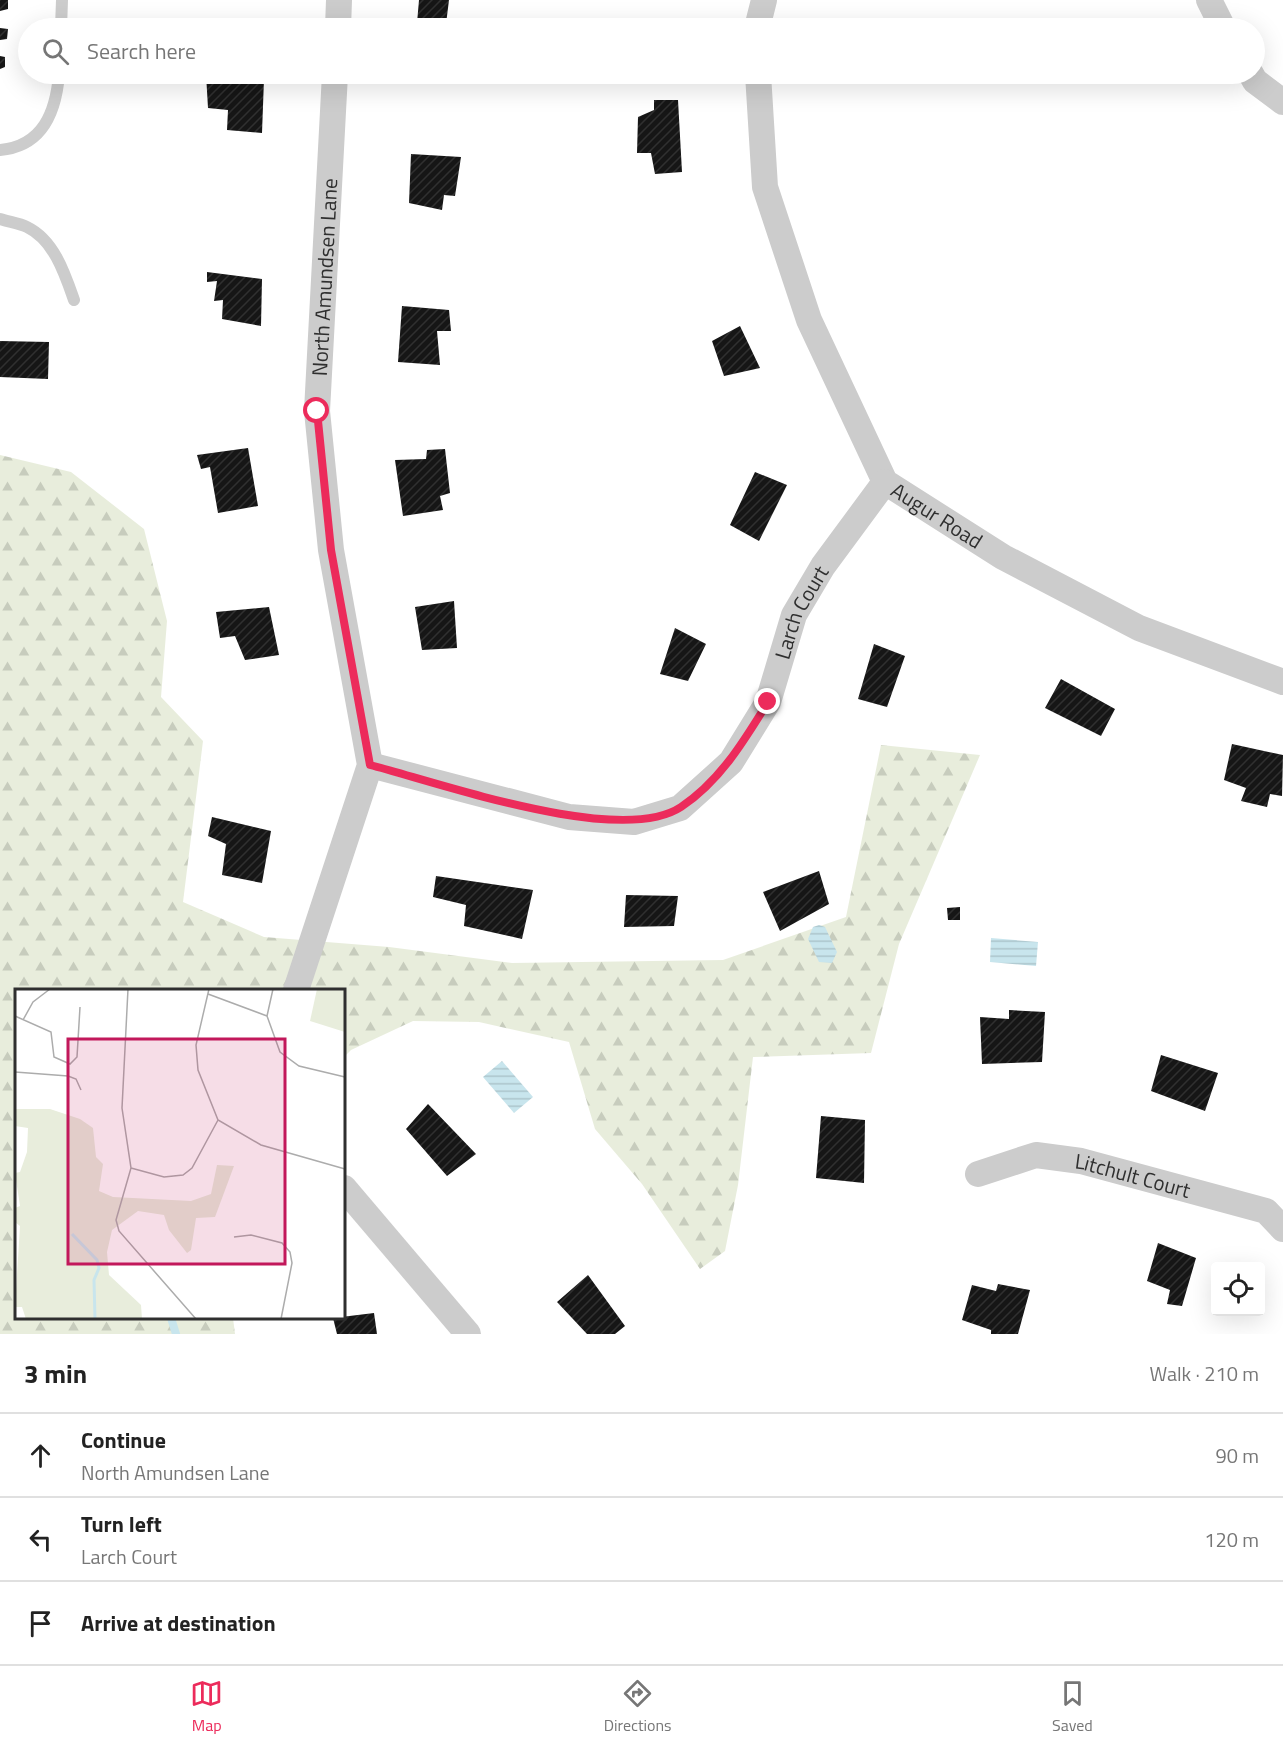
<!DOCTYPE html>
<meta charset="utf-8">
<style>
:root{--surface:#fff;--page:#f6f6f6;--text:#222;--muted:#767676;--line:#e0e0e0;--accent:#ec2b5b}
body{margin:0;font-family:"Titillium Web",sans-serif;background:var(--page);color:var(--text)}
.controls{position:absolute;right:18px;bottom:18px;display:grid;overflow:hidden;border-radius:6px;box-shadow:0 6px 24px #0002}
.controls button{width:54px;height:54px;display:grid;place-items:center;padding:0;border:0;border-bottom:2px solid var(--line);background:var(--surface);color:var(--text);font:30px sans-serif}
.stop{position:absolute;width:18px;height:18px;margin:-14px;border:4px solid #ec2b5b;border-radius:50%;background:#fff}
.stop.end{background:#ec2b5b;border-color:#fff;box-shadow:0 2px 6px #0008}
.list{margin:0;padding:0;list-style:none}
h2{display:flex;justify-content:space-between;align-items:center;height:78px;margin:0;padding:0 24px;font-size:26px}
h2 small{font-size:20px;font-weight:400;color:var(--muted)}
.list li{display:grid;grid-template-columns:39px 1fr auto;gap:18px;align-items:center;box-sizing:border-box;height:84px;padding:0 24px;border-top:2px solid var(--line)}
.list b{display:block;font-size:22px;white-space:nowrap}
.list p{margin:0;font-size:20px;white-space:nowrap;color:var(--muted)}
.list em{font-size:20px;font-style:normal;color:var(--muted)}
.icon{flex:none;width:33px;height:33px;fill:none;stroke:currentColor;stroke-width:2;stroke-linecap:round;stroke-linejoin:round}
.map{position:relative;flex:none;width:1283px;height:1334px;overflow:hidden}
.search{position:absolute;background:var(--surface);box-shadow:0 6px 24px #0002;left:18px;right:18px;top:18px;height:66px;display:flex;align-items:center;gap:15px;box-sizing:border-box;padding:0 21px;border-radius:33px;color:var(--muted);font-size:22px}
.sheet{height:330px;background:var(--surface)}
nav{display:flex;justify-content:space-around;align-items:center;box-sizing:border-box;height:84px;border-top:2px solid var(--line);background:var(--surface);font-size:16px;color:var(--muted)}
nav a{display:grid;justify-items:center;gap:3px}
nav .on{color:var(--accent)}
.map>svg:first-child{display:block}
.forest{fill:url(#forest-firs)}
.water{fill:url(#water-rules)}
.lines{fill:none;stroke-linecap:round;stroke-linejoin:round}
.stream{stroke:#c8e5ed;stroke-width:8}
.building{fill:url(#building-hatch)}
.lane{stroke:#ccc;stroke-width:12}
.street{stroke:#ccc;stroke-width:26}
.route{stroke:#ec2b5b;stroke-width:8}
.labels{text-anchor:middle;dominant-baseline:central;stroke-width:6;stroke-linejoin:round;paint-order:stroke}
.street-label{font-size:21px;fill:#2f2f2f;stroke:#fff}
.inset-river{fill:none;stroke:#c8e5ed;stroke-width:3}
.inset-road{fill:none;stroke:#acacac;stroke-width:1.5}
.view{fill:#c2185b;fill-opacity:0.15;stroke:#c2185b;stroke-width:3}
.inset-edge{fill:none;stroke:#2f2f2f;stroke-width:3}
</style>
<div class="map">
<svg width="1283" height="1334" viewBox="0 0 1283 1334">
<defs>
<pattern id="forest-firs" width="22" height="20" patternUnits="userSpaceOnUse" patternTransform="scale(1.5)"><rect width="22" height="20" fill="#e8eddc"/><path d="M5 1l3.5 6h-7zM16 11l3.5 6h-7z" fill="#c7ccbd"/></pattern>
<pattern id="water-rules" width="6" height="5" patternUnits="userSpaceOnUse" patternTransform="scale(1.5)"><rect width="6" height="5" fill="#c8e5ed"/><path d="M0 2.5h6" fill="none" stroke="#acc5cc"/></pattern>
<pattern id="building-hatch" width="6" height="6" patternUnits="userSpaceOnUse" patternTransform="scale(1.5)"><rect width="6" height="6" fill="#161616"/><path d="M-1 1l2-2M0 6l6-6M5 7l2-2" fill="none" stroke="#303030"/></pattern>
</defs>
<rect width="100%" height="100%" fill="#fff"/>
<path class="forest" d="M0,455L71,472L144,529L167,621L161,697L203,741L183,902L264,937L389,947L512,963L723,960L846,917L881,745L980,755L899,944L871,1053L753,1057L738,1185L725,1251L700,1269L642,1184L595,1129L569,1042L479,1022L413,1021L351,1050L344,1057V990H16V1318H233L235,1334H0Z"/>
<path class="water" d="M819,925L825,927L837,952L832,963L819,962L808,939L813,927Z
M991,938L1038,942L1036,966L990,962Z
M502,1061L533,1097L514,1113L483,1077Z"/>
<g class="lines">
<path class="stream" d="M171,1318L176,1334"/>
</g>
<path class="building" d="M0,0H8V9L0,11Z
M419,0H449L446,24L417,23Z
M0,28L8,29L7,39L0,40Z
M0,56L5,57V67L0,69Z
M206,74L264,79L262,133L227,130L228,110L208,108Z
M654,100H678L682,172L655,174L651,153H637L638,117L654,110Z
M411,154L461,157L455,196L444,195L442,210L409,203Z
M207,272L262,279L261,326L222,319L223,300L214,301L217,281L207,282Z
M402,306L449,310L451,331H437L440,365L398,362Z
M740,326L760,368L724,376L712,341Z
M0,341L49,342L48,379L0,377Z
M248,448L258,506L218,513L210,467L201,469L197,455Z
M445,449L450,493L440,496L443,510L403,516L395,460L426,459L427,450Z
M755,472L787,485L759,541L730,525Z
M454,601L457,648L422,650L415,607Z
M269,607L279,655L245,660L235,636L220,638L216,612Z
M675,628L706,644L688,681L660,674Z
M874,644L905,656L887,707L858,699Z
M1061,679L1115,709L1101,736L1045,708Z
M1232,744L1283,755L1282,796L1270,794L1267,807L1241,801L1246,788L1224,780Z
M212,817L271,831L262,883L222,875L226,844L208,836Z
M819,871L829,904L780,931L763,892Z
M436,876L533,890L522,939L464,926L466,905L433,897Z
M626,895L678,896L674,926L624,927Z
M960,907V920H948L947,908Z
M1009,1010L1045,1012L1042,1062L982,1064L980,1017L1009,1019Z
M1161,1055L1218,1073L1205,1111L1151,1091Z
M428,1104L476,1154L447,1176L406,1129Z
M821,1116L865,1120L864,1183L816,1178Z
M1158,1243L1196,1258L1182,1306L1167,1304L1170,1290L1147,1281Z
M588,1275L625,1326L615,1334H587L557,1302Z
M998,1284L1030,1290L1018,1334H991V1330L962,1320L972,1285L996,1291Z
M374,1313L377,1334H337L333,1318Z"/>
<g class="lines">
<path class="lane" d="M61,28L62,0
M0,150C43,146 56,112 59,74
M0,219C9,222 19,223 27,227C54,240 65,274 74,300"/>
<g class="street">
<path d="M1209,0L1223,28"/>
<path d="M338,28L339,0"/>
<path d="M757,28L764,0"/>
<path id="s1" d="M758,74L765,187L809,320L885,482L1003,557L1139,628L1283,682"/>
<path d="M1251,74L1255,81L1283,102"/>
<path id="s2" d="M370,765L569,817L634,822L680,808L731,762L768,702L794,615L823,566L885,482"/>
<path id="s3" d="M296,990L370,765L331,550L317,411L335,74"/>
<path id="s4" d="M978,1174L1036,1155L1081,1161L1266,1211L1283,1229"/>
<path d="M344,1188L468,1334"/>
</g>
</g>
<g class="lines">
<path class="route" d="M317,411L331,550L370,765C440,783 621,847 681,807C720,781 744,741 768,702"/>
</g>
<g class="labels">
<g class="street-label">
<text stroke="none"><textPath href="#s3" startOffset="729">North Amundsen Lane</textPath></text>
<text stroke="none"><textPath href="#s1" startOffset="494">Augur Road</textPath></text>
<text stroke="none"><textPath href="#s2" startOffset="554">Larch Court</textPath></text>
<text stroke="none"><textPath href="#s4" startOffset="160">Litchult Court</textPath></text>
</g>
</g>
<g transform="translate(15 989)">
<rect width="330" height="330" fill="#fff"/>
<path d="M0,120H35L65,130L78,139L81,168L88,175L84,202L98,208L176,212L196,205L202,176L219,177L200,228L181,229L176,261L172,264L154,241L149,226L123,222L97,241L92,263L94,286L126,316L127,330H11L7,318H0L5,237L0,233V219L5,217L0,184L5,183L12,163L13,139L0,137Z" fill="#e8eddc"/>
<path d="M302,0H330V43L295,32Z" fill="#e8eddc"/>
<path class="inset-river" d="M57,245L82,271L84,279L79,291L80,330"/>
<path class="inset-road" d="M113,0L107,119L116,179L101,231L104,242L181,330M194,0L181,56L183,81L203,131L246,156L330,180M258,0L252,27L265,63L284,77L330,88M193,5L252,27M0,27L36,43L39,68L55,75L62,68L65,18M8,31L18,13L35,0M0,83L53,87L61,90L66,101M116,179L149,188L168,186L177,179L203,131M219,248L236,246L267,254L275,263L277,274L266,330"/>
<path class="view" d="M53,50H270V275H53Z"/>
<rect width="330" height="330" class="inset-edge"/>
</g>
</svg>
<div class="controls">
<button><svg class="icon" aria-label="locate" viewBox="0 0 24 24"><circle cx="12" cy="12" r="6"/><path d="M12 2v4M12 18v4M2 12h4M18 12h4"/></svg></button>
</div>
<div class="stop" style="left:317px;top:411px"></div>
<div class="stop end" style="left:768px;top:702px"></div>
<div class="search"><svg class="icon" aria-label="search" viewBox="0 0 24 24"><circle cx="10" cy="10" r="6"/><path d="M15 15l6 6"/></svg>Search here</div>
</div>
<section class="sheet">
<h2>3 min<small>Walk · 210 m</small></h2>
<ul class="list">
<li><svg class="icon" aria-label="ahead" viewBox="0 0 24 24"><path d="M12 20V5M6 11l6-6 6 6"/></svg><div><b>Continue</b><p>North Amundsen Lane</p></div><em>90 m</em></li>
<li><svg class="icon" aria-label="left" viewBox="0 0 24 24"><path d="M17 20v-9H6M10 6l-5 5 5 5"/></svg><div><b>Turn left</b><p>Larch Court</p></div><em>120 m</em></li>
<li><svg class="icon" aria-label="arrive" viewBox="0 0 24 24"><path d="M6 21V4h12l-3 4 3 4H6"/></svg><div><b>Arrive at destination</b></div></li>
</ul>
</section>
<nav>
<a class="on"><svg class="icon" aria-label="map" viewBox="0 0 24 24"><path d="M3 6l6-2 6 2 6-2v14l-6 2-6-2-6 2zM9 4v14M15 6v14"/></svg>Map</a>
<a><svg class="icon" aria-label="directions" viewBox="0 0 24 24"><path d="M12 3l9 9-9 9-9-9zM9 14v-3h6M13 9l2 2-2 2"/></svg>Directions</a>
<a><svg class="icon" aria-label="saved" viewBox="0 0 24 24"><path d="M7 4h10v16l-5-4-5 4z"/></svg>Saved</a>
</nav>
